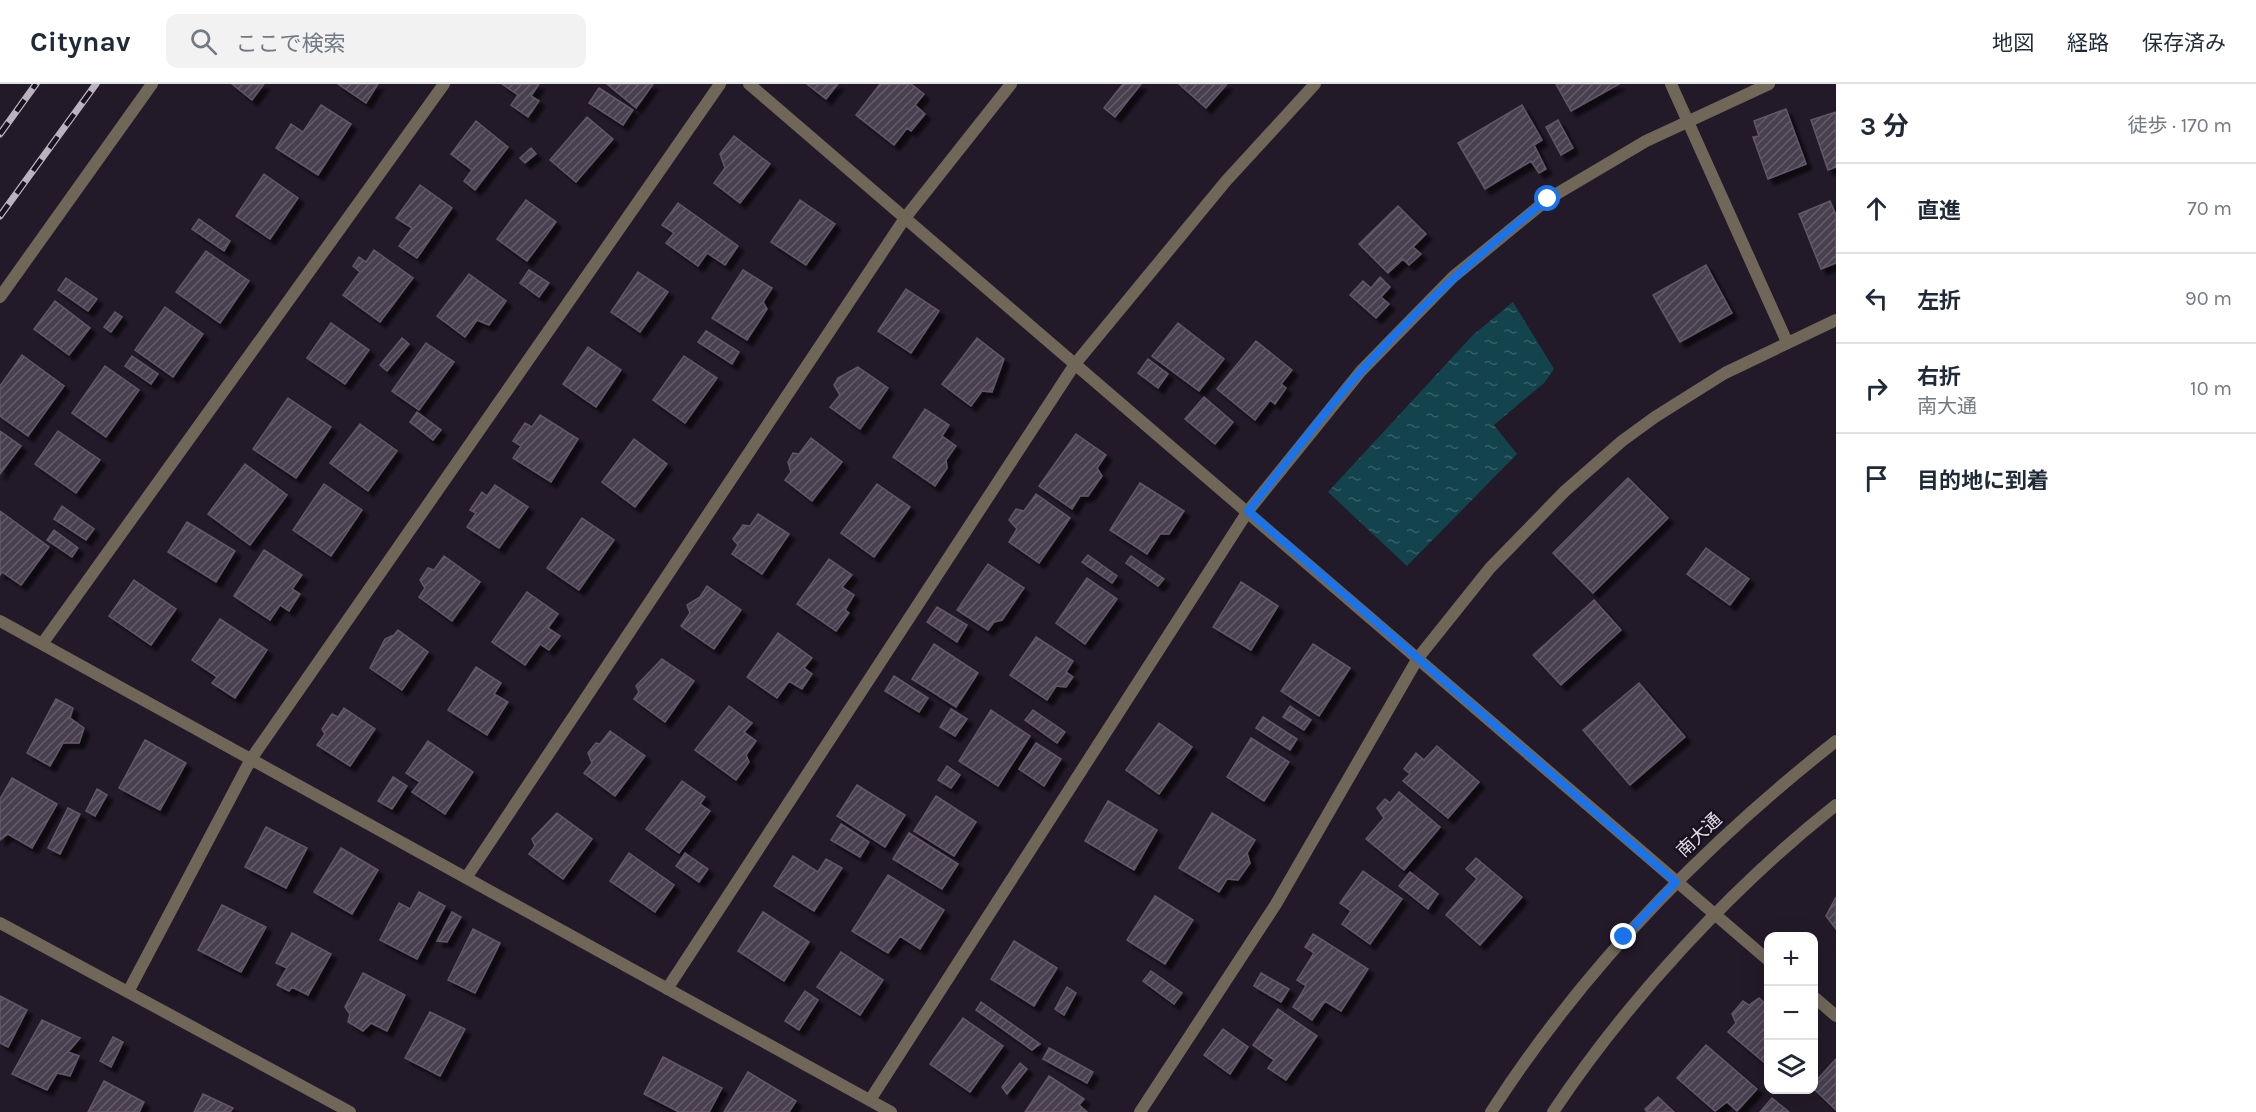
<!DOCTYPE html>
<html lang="ja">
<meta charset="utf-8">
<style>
:root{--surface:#fff;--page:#f2f2f3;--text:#1f2937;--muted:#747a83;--line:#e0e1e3}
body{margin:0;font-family:Karla,"Noto Sans JP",sans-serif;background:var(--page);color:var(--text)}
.controls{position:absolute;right:18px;bottom:18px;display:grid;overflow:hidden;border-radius:12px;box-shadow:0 6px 24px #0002}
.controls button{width:54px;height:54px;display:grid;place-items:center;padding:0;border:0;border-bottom:2px solid var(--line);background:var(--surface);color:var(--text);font:30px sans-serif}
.stop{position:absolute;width:18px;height:18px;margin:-14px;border:4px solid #1a73e8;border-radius:50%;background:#fff}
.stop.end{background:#1a73e8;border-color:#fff;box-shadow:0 2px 6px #0008}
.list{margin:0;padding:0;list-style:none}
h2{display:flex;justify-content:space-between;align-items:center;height:78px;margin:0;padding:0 24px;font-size:26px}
h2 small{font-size:20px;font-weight:400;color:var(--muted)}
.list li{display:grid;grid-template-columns:39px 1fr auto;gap:18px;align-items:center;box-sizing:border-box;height:90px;padding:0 24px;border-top:2px solid var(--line)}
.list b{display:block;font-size:22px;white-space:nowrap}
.list p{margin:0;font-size:20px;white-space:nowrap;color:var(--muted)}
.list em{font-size:20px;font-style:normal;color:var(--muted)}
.icon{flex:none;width:33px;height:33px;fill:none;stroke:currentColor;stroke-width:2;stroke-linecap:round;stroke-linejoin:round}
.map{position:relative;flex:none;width:1836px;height:1028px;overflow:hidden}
header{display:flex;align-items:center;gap:36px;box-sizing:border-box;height:84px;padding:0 30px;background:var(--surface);border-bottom:2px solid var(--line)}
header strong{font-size:28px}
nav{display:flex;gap:33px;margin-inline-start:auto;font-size:21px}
.search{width:420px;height:54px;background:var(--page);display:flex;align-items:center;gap:15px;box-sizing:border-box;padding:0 21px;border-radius:12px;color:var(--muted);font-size:22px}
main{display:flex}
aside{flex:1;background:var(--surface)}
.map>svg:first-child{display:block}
.water{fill:url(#water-ripples)}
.building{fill:url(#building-hatch);stroke:#615768;stroke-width:1.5;filter:url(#shadow)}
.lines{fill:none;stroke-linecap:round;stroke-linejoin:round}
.minor{stroke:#706759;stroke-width:12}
.tertiary{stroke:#706759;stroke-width:12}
.rail-casing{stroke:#b8b3bd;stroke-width:7}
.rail{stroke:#19111e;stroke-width:4.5;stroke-dasharray:14;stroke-linecap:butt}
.route{stroke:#1a73e8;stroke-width:8}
.labels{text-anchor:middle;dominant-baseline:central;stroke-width:5;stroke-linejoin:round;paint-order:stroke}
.street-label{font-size:18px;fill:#e3dee7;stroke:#19111e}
</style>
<header>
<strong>Citynav</strong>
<div class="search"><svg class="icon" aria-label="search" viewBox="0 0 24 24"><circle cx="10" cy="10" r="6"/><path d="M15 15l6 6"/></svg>ここで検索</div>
<nav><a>地図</a><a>経路</a><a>保存済み</a></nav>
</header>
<main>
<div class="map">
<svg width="1836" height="1028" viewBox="0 0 1836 1028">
<defs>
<pattern id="water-ripples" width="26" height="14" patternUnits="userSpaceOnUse" patternTransform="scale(1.5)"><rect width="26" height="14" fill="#13444d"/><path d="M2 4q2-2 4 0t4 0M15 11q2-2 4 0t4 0" fill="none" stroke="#355f67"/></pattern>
<pattern id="building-hatch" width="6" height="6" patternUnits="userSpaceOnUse" patternTransform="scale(1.5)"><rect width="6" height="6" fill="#494050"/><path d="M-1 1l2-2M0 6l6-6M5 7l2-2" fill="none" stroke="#635b69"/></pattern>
<filter id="shadow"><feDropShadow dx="5.5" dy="5.5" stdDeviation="1.5" flood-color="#0009"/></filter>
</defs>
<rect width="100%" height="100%" fill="#221a28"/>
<path class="water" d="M1513,218L1554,285L1544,299L1494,341L1517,370L1407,482L1328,408L1473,251Z"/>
<path class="building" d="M232,0H264L252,16Z
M338,0H378L366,19Z
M502,0H539L531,12L539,17L528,33L511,21L518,11Z
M607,0H653L636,24Z
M807,0H838L826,15Z
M880,0H911L924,10L915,21L925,30L911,47L907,44L894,61L856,31Z
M1123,0H1141L1115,33L1104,24Z
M1179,0H1227L1206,24Z
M1556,0H1619L1571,27Z
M599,4L633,26L623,41L589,19Z
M321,21L351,40L318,91L276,64L291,40L303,48Z
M1522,21L1542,56L1534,61L1546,85L1539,89L1531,77L1485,105L1458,59Z
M1786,25L1806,80L1768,95L1753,53L1759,52L1754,37Z
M1836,28V83L1828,86L1811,36Z
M587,33L613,55L576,98L550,76Z
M1558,36L1573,64L1561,71L1546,43Z
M476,37L508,63L475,106L464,97L472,86L451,70Z
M734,52L770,80L740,119L714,99L725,84L720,70Z
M531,64L536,70L525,79L520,74Z
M264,90L298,114L270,155L236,132Z
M420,101L452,124L417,174L399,162L412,144L396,134Z
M526,116L556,138L527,177L497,155Z
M800,116L835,140L806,181L771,158Z
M1830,117L1836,131V179L1821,185L1799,130Z
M678,119L738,162L725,181L707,169L698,182L666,159L674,149L662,141Z
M1398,122L1426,150L1413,163L1421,170L1409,181L1403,175L1388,189L1359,160Z
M199,135L230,157L224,167L192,145Z
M374,166L413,194L380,238L343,211L360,188L353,182L359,173L366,178Z
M206,167L249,197L220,239L176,208Z
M1706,181L1732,229L1680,258L1653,211Z
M529,186L549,199L539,213L520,199Z
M743,186L772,204L763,218L767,225L747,256L712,234Z
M638,188L668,208L640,248L611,228Z
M469,190L506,217L489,241L477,236L465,253L437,232Z
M1380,193L1390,203L1381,213L1389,220L1376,234L1350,211L1363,197L1371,204Z
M66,194L97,215L88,227L58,206Z
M906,205L939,227L911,269L878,247Z
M55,217L90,244L69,271L34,245Z
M165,223L203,250L173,293L135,266Z
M115,228L122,233L111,248L104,243Z
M331,239L369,266L345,300L307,274Z
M1178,239L1224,275L1199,307L1152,272Z
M706,247L739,268L732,280L698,258Z
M402,254L409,260L387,287L380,281Z
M977,254L1004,275L992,308L982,307L971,322L942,300Z
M1256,257L1292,286L1281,300L1286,304L1275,320L1270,316L1255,336L1217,305Z
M426,259L454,278L419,326L392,307Z
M588,263L621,286L596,323L563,300Z
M22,271L64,302L28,352L0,332V302Z
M132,272L158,290L151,300L125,282Z
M684,272L717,294L685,339L653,316Z
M1148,275L1168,290L1158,304L1138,289Z
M105,282L139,306L106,353L72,329Z
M858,283L888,304L860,345L830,323L840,311L834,301L838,294Z
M1204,313L1233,338L1215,360L1185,335Z
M288,314L331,343L296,394L253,365Z
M925,325L949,341L942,352L956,362L946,376L947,384L935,402L893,373Z
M417,328L441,346L433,356L410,338Z
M540,331L578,355L551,398L513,374L521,362L513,357L525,339L532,343Z
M360,340L397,367L368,407L330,379Z
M0,347L21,362L0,390Z
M58,347L100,376L76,409L35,380Z
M1076,350L1106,371L1097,384L1102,392L1088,412H1080L1072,425L1039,402Z
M811,354L842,378L812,417L785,396L791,388L788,378L793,369L799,370Z
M634,355L667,380L635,423L602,398Z
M245,380L287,411L250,461L208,430Z
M1628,394L1668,434L1593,509L1553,469Z
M1140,399L1184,427L1169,450H1160L1147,470L1110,446Z
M324,400L362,426L331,472L293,446Z
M877,400L910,423L874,473L841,449Z
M495,401L528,423L499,464L467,443L476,429L470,426L482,408L487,412Z
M1036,410L1070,434L1039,479L1009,458L1017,445L1009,436L1016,425L1024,427Z
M62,422L94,445L86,456L54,435Z
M0,427L49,463L21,501L2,488L0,491Z
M758,430L789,450L762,490L732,470L738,461L733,455L743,441L750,442Z
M582,434L614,456L579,506L547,484Z
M187,438L235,467L216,498L168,468Z
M54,446L78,464L72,473L47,456Z
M1706,464L1749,495L1730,521L1687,490Z
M264,466L302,491L292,505L300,510L289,527L280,521L270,536L234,512Z
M1088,471L1117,492L1112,499L1082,478Z
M444,472L480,498L452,537L419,513L425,504L420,496L428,484L434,486Z
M1131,472L1164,495L1158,502L1126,479Z
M829,475L852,491L842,503L854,511L845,526L849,529L836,547L797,520Z
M988,480L1024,504L1002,536L994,538L988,546L957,526Z
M1087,494L1117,515L1085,560L1056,539Z
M134,496L176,525L151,561L109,532Z
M1241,498L1278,522L1251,566L1213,543Z
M707,502L741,526L714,565L681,542L690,529L687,521L700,513Z
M527,508L558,530L548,544L560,552L549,566L540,560L525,581L492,558Z
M1594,516L1621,546L1561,601L1533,571Z
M937,523L967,541L957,558L927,538Z
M220,535L267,566L235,614L212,599L217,593L192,576Z
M398,546L428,568L402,606L370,584L385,555L394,551Z
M778,549L812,574L804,584L812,590L802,605L789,597L777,614L747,593Z
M1036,553L1073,577L1066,588L1073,593L1066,603L1056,602L1047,616L1010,591Z
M934,560L978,589L956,623L912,595Z
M1313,560L1350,584L1319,632L1281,607Z
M662,575L694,597L665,638L634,615L639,608L636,602Z
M476,583L501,599L494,610L508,618L487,651L448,626Z
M894,592L928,614L919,628L885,607Z
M1639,599L1685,653L1630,701L1583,646Z
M56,615L73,624L70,634L84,644L79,659H63L50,682L27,669Z
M729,622L752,639L744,648L756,657L746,671L749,678L736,696L695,666Z
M1290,622L1311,636L1304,646L1283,633Z
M344,624L375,645L350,682L317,661L325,650L322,645L332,630L338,633Z
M951,625L967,635L955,652L940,643Z
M991,626L1030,652L998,702L959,677Z
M1033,626L1065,648L1057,659L1025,636Z
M1263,633L1297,655L1290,666L1256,644Z
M1159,639L1192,663L1159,710L1126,686Z
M610,647L645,672L615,712L584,689L592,679L588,669L596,659L600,660Z
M1251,654L1289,678L1264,717L1227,693Z
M145,656L186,679L160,726L119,704Z
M428,657L473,688L445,730L412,708L420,698L406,689Z
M1036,659L1061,675L1044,702L1019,685Z
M1437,662L1479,698L1448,734L1403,697L1410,690L1404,685L1416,669L1424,676Z
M947,682L960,691L951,704L938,696Z
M393,693L407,702L392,725L378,717Z
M12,694L57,720L32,764L8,750L0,756V715Z
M682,697L705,713L700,720L710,727L679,769L646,745Z
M857,701L905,731L885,763L837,732Z
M97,705L107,711L95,732L86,727Z
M1399,708L1440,743L1404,786L1366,755L1384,734L1377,724L1385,715L1390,719Z
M936,712L976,738L954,772L914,747Z
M1108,717L1157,746L1134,786L1085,757Z
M68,724L80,730L60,770L48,764Z
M557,729L592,755L563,795L529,770L535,762L532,755Z
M1212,729L1255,756L1247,769L1250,779L1238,796L1227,795L1219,808L1179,784Z
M841,740L869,758L860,773L831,756Z
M266,743L307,764L286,804L245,783Z
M909,749L958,780L942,805L893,775Z
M341,764L378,786L352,830L314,808Z
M629,769L674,801L655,828L610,797Z
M685,769L708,785L699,798L676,782Z
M793,772L818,788L826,775L842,784L814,827L774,802Z
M1476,774L1522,813L1480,861L1446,831L1477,795L1466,785Z
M1363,787L1402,815L1370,860L1342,840L1351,827L1340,819Z
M1410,788L1438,810L1428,825L1399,802Z
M888,791L944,826L920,865L900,852L888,869L852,847Z
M419,808L445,822L417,875L380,856L399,819L410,825Z
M1155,812L1193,836L1165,880L1127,856Z
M1836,813V845L1826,832Z
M222,821L266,843L241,888L198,866Z
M452,828L461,833L447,858L437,857Z
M763,828L809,858L784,897L738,867Z
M473,845L500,859L475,909L448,896Z
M292,849L331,870L308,911L292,903L289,907L277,901L287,884L276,879Z
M1313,850L1368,885L1341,927L1325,917L1312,936L1293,923L1306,902L1297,896L1314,869L1305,863Z
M1014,857L1057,884L1034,922L991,895Z
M841,868L883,896L860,931L817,903Z
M1151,887L1182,909L1174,920L1143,897Z
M363,889L405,911L387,947L371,939L363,947L348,938L350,930L345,923Z
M1261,889L1289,905L1281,918L1254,902Z
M1067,903L1076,909L1064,931L1055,925Z
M805,907L818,916L799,946L785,937Z
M0,912L27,926L8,963L0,959Z
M1759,914L1768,922L1766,980L1728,948L1736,939L1732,930L1743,917L1749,921Z
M981,918L1040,960L1032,966L976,926Z
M1278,925L1317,952L1286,996L1268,984L1274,976L1253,961Z
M430,928L465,945L440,992L405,974Z
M963,934L1003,962L970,1008L930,980Z
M42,936L80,954L68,968L79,972L70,992L57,989L47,1006L12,990Z
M1223,945L1248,963L1230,990L1204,971Z
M113,953L123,958L111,983L100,977Z
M1706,961L1757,1005L1737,1027L1727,1018L1715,1027L1677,994Z
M1049,964L1093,988L1087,999L1043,975Z
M663,973L722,1004L709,1028H679L644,1010Z
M1836,975V1026L1814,1005V999Z
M1020,979L1027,985L1007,1010L1002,1003Z
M748,988L796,1017L789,1028H724Z
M1049,992L1084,1015L1079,1021L1087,1028H1025Z
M104,997L144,1018L139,1028H88Z
M203,1010L233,1024L230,1028H194Z
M1658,1013L1674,1028H1647L1645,1025Z
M1772,1014L1789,1028H1760Z"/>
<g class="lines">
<path class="minor" d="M749,0L1768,876
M1671,0L1787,258
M0,213L152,0
M0,537L891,1028
M42,560L444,0
M466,794L905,134L1011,0
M0,839L350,1028
M667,905L1075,280L1226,97L1315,0
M128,908L251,675L720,0
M1814,913L1836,932
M870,1016L1248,427L1361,287L1453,193L1548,115L1646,57L1769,0
M1140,1028L1276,820L1418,574L1490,484L1565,407L1622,357L1655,333L1725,289L1836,236"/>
<path class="tertiary" d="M1491,1028C1583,885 1703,762 1836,657
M1553,1028C1627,917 1731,804 1836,721"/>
<g class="rail-casing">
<path id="rail" d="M0,50L36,0
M0,132L96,0"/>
</g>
<use href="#rail" class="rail"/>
</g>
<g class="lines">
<path class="route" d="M1548,115C1481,167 1420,222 1363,285C1322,330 1286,380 1248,427L1676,798L1624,853"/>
</g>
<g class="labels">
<g class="street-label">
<text transform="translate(1699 751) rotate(-44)">南大通</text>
</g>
</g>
</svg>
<div class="controls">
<button>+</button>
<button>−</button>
<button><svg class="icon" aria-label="layers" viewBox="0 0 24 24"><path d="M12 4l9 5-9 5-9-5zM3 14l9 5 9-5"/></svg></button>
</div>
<div class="stop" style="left:1548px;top:115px"></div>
<div class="stop end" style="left:1624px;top:853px"></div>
</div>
<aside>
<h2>3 分<small>徒歩 · 170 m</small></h2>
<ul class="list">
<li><svg class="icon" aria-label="ahead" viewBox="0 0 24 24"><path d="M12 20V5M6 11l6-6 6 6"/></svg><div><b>直進</b></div><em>70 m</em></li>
<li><svg class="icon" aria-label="left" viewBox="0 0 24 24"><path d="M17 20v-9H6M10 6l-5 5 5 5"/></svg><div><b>左折</b></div><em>90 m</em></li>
<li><svg class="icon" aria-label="right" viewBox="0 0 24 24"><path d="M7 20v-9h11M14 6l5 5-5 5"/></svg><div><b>右折</b><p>南大通</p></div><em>10 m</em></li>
<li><svg class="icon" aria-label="arrive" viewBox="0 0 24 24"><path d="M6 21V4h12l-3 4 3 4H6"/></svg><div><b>目的地に到着</b></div></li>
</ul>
</aside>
</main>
